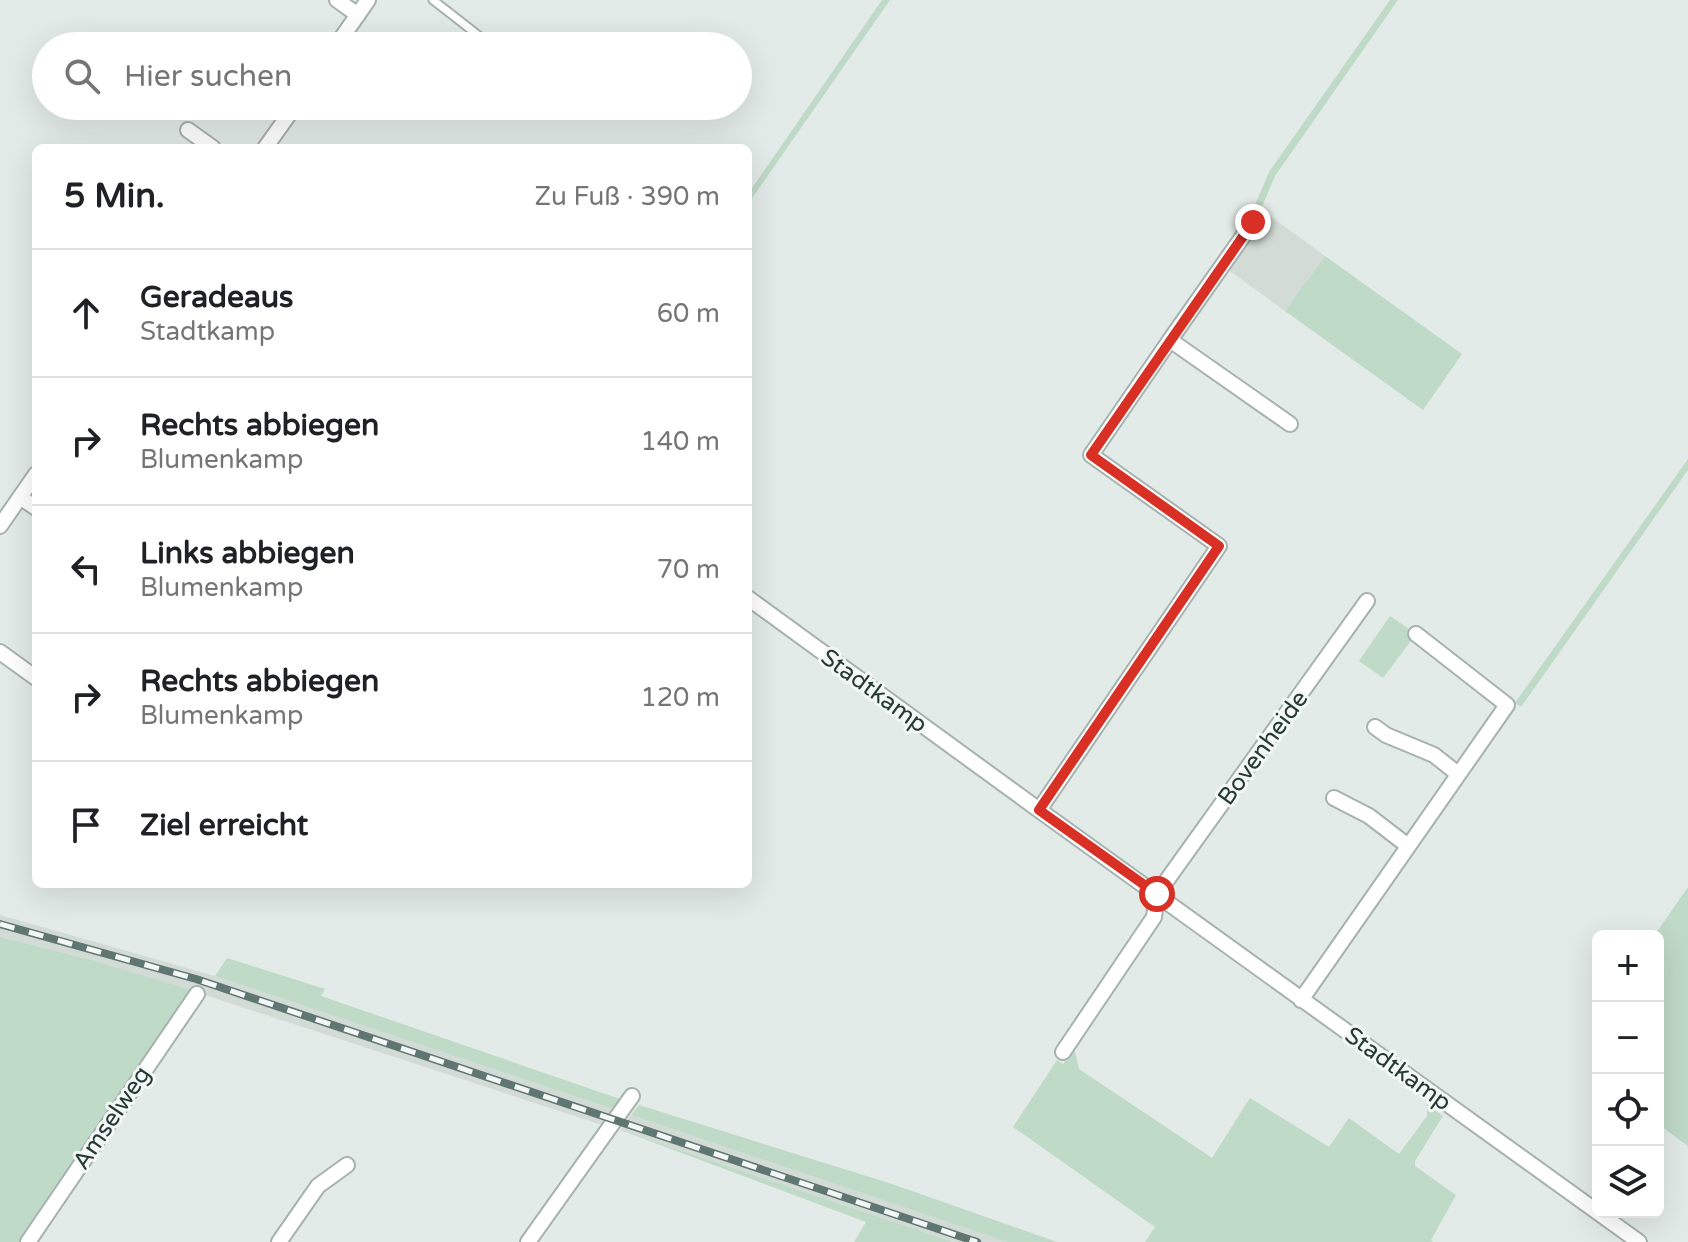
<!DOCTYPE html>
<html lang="de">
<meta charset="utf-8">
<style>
:root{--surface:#fff;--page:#f2f2f2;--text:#202124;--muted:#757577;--line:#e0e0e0}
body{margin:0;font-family:"Varela Round",sans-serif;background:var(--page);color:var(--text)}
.controls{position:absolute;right:24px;bottom:24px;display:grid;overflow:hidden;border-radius:12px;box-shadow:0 8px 32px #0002}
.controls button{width:72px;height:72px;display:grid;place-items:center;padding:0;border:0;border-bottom:2px solid var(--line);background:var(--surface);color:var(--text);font:40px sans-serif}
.stop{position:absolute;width:24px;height:24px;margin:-18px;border:6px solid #d93025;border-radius:50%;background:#fff}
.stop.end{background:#d93025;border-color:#fff;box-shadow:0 2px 8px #0008}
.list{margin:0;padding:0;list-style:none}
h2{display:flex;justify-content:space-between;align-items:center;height:104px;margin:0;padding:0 32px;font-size:34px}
h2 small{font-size:26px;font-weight:400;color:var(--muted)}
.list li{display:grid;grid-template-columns:52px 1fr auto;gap:24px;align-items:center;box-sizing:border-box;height:128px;padding:0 32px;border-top:2px solid var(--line)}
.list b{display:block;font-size:30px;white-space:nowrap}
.list p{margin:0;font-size:26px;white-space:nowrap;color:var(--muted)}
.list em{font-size:26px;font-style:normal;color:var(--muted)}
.icon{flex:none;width:44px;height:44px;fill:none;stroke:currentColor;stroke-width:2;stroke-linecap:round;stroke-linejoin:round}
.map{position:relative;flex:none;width:1688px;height:1242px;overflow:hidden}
.search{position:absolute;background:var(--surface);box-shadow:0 8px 32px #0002;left:32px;top:32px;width:720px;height:88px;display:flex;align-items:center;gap:20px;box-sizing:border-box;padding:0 28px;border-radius:44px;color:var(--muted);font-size:30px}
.panel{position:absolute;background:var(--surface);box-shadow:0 8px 32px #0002;left:32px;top:144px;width:720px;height:744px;border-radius:12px}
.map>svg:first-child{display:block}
.built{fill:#d2dbd6}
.green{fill:#bfdac6}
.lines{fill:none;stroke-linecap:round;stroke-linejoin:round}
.service-casing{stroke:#a6b2ae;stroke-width:11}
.minor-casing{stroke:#a6b2ae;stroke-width:18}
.service{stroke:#fff;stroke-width:7}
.minor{stroke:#fff;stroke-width:14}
.rail-casing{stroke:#607670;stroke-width:8}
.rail{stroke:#f3f8f6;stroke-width:5;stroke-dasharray:15;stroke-linecap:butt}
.route{stroke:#d93025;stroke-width:10}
.labels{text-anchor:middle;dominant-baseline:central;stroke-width:6;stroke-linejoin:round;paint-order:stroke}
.street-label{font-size:24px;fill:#253a34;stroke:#f3f8f6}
</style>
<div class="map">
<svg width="1688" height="1242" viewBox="0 0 1688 1242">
<rect width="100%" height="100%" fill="#e3ebe8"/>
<path class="built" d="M1255,205L1325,256L1285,311L1216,261Z
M0,915L215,976L613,1109L602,1125L202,994L88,959L0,937Z
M631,1115L1007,1242H953L620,1130Z"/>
<path class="green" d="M882,0H890L748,204V194Z
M1390,0H1398L1275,176L1261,209L1255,205L1269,172Z
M1325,256L1462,354L1423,410L1285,311Z
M1688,459V470L1521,707L1515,703Z
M1390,616L1416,634L1383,678L1359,661Z
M1688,887V1146L1658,1124V936H1654Z
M0,937L88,959L194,991L21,1242H0Z
M227,958L325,989L321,996L620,1099L613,1109L215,976Z
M1074,1047L1079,1069L1212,1158L1250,1098L1329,1147L1349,1118L1399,1154L1427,1116V1104L1443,1116L1415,1161V1166L1456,1195L1431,1240L1433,1242H1145L1155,1227L1013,1127L1057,1060L1063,1064Z
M639,1105L892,1184L1057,1242H1007L631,1115Z
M620,1130L953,1242H854L866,1222Z"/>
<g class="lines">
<g class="service-casing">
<path id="service" d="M433,0L492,46"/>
</g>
<g class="minor-casing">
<path id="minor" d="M337,0L358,15
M336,46L368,0
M188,130L213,148
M265,148L295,106
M1170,340L1253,222
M20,497L36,508
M0,526L36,474
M748,598L1039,810L1639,1242
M0,652L36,678
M1375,727L1386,735L1434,755L1458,774
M1334,798L1369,816L1408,846
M1039,810L1219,546L1091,455L1170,340L1290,424
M1301,1000L1507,705L1416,634
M1063,1052L1154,917L1157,894L1367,601
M28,1242L197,994
M279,1242L318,1186L347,1165
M528,1242L632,1096"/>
</g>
<use href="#service" class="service"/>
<use href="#minor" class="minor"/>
<g class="rail-casing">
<path id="rail" d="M0,924L196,979L977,1242"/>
</g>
<use href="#rail" class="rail"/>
</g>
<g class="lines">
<path class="route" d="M1157,894L1039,810L1219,546L1091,455L1253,222"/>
</g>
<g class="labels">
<g class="street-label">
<text transform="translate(874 691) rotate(36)">Stadtkamp</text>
<text transform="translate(1263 748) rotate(-54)">Bovenheide</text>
<text transform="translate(1398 1069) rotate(36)">Stadtkamp</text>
<text transform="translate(112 1118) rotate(-56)">Amselweg</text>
</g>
</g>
</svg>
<div class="controls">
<button>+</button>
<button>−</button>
<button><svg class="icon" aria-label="locate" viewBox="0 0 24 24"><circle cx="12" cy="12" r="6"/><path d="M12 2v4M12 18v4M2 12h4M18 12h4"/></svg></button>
<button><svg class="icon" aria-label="layers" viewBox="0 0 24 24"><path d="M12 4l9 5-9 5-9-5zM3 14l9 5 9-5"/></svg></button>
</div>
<div class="stop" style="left:1157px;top:894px"></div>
<div class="stop end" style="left:1253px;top:222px"></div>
<div class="search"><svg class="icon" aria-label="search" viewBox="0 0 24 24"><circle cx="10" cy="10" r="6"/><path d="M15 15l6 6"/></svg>Hier suchen</div>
<section class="panel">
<h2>5 Min.<small>Zu Fuß · 390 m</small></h2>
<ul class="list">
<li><svg class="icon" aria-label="ahead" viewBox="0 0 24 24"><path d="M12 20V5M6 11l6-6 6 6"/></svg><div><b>Geradeaus</b><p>Stadtkamp</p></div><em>60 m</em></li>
<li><svg class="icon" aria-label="right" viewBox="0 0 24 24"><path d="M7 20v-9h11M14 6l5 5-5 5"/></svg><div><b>Rechts abbiegen</b><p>Blumenkamp</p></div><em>140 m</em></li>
<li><svg class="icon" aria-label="left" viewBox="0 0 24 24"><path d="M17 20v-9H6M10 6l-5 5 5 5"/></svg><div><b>Links abbiegen</b><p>Blumenkamp</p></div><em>70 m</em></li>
<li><svg class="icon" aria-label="right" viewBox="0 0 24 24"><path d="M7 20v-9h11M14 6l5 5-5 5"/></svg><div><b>Rechts abbiegen</b><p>Blumenkamp</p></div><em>120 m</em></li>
<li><svg class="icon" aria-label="arrive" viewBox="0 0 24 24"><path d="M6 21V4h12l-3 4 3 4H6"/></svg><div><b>Ziel erreicht</b></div></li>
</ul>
</section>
</div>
